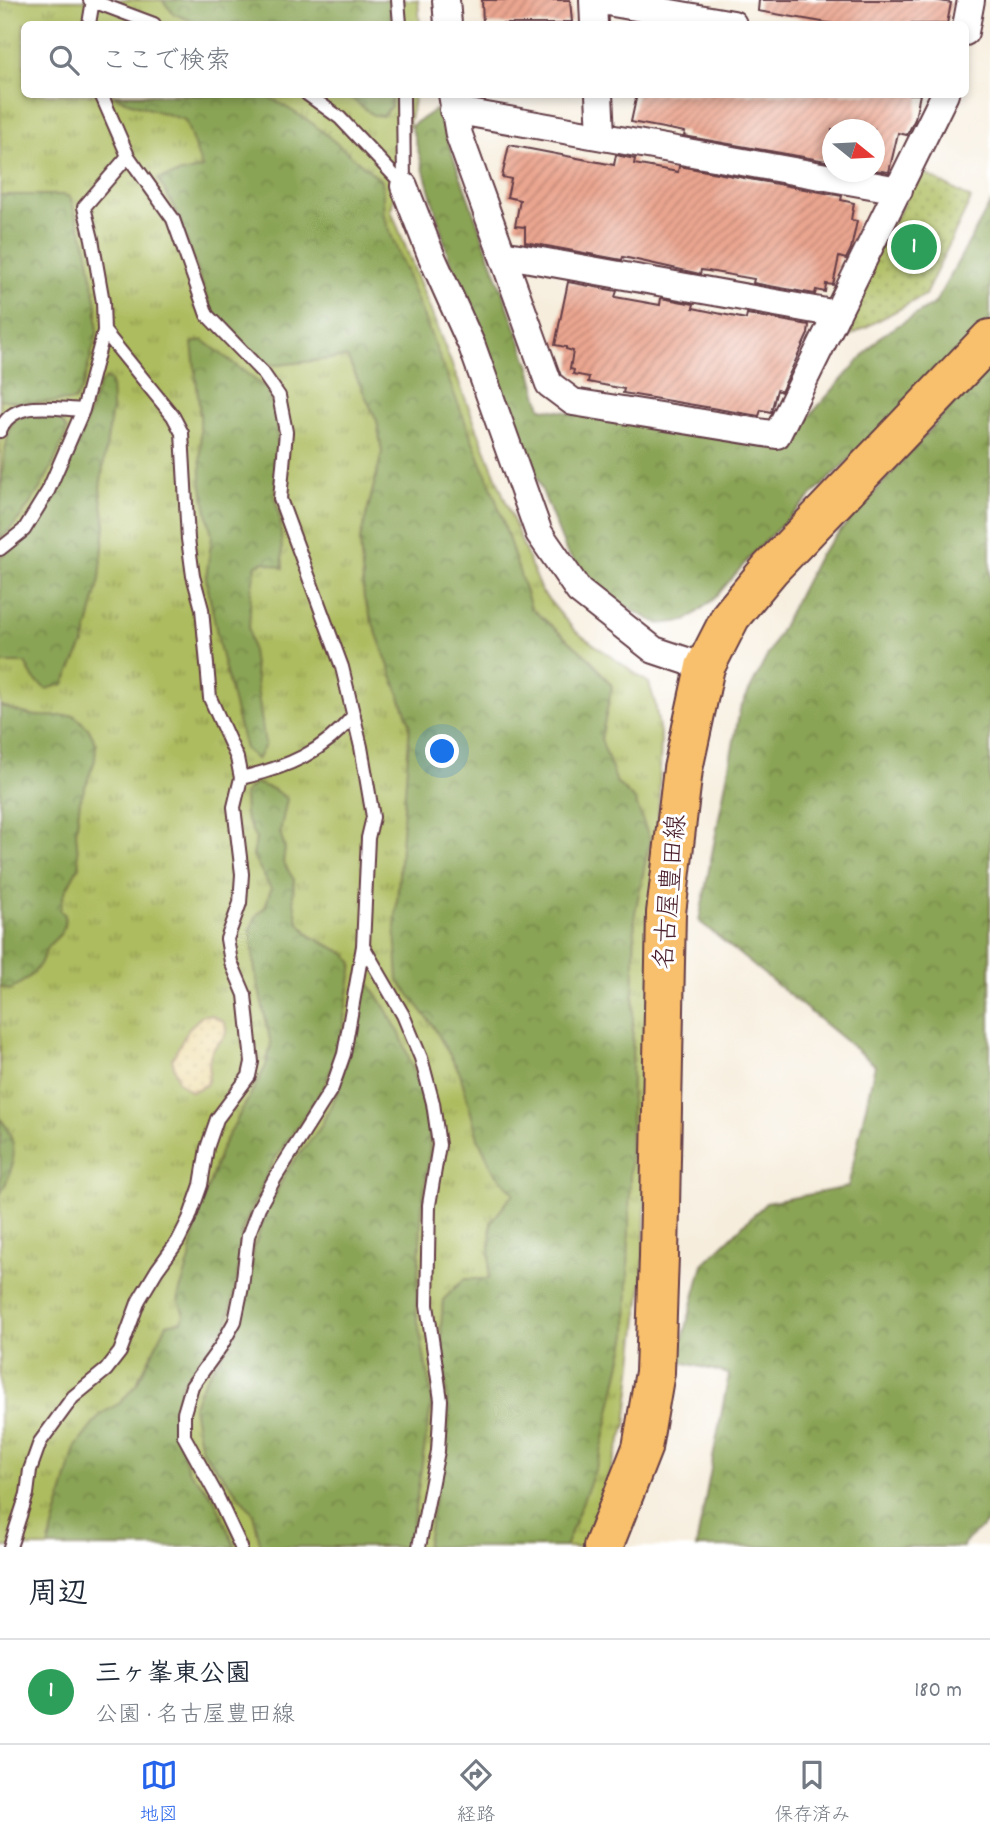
<!DOCTYPE html>
<html lang="ja">
<meta charset="utf-8">
<style>
:root{--surface:#fff;--page:#f2f2f3;--text:#1f2937;--muted:#747a83;--line:#e0e1e3;--accent:#2563eb}
body{margin:0;font-family:Dekko,"Klee One",sans-serif;background:var(--page);color:var(--text)}
.compass{position:absolute;left:822px;top:119px;width:63px;height:63px;border-radius:50%;background:var(--surface);box-shadow:0 4px 10px #0003;rotate:108deg}
.you{position:absolute;left:443px;top:752px;width:24px;height:24px;margin:-18px;border:5px solid #fff;border-radius:50%;background:#1a73e8;box-shadow:0 0 0 10px #1a73e833}
.badge{display:grid;place-items:center;width:46px;height:46px;border-radius:50%;background:var(--accent);color:#fff;font-size:23px;font-weight:700}
.pin{position:absolute;translate:-50% -50%;border:4px solid #fff;box-shadow:0 2px 7px #0006}
.list{margin:0;padding:0;list-style:none}
h2{display:flex;justify-content:space-between;align-items:center;height:91px;margin:0;padding:0 28px;font-size:30px}
h2 small{font-size:23px;font-weight:400;color:var(--muted)}
.list li{display:grid;grid-template-columns:46px 1fr auto;gap:21px;align-items:center;box-sizing:border-box;height:105px;padding:0 28px;border-top:2px solid var(--line)}
.list b{display:block;font-size:26px;white-space:nowrap}
.list p{margin:0;font-size:23px;white-space:nowrap;color:var(--muted)}
.list em{font-size:23px;font-style:normal;color:var(--muted)}
.icon{flex:none;width:38px;height:38px;fill:none;stroke:currentColor;stroke-width:2;stroke-linecap:round;stroke-linejoin:round}
.map{position:relative;flex:none;width:990px;height:1547px;overflow:hidden}
.search{position:absolute;background:var(--surface);box-shadow:0 4px 10px #0003;left:21px;right:21px;top:21px;height:77px;display:flex;align-items:center;gap:18px;box-sizing:border-box;padding:0 24px;border-radius:10px;color:var(--muted);font-size:26px}
.sheet{height:196px;background:var(--surface)}
nav{display:flex;justify-content:space-around;align-items:center;box-sizing:border-box;height:98px;border-top:2px solid var(--line);background:var(--surface);font-size:19px;color:var(--muted)}
nav a{display:grid;justify-items:center;gap:4px}
nav .on{color:var(--accent)}
.map>svg:first-child{display:block}
.grass{fill:url(#grass-tufts);stroke:#7c6e44;stroke-width:2}
.forest{fill:url(#forest-crowns);stroke:#6a6240;stroke-width:2}
.sand{fill:url(#sand-dots);stroke:#9c7c64;stroke-width:2}
.park{fill:url(#park-dots);stroke:#7c6e44;stroke-width:2}
.building{fill:url(#building-hatch)}
.lines{fill:none;stroke-linecap:round;stroke-linejoin:round}
.lane-casing{stroke:#643e46;stroke-width:16}
.street-casing{stroke:#643e46;stroke-width:30}
.primary-casing{stroke:#643e46;stroke-width:42}
.lane{stroke:#fff;stroke-width:12}
.street{stroke:#fff;stroke-width:26}
.primary{stroke:#f8bf6c;stroke-width:38}
.labels{text-anchor:middle;dominant-baseline:central;stroke-width:6;stroke-linejoin:round;paint-order:stroke}
.street-label{font-size:26px;fill:#4a1f2b;stroke:#fff}
</style>
<div class="map">
<svg width="990" height="1547" viewBox="0 0 990 1547">
<defs>
<pattern id="grass-tufts" width="24" height="20" patternUnits="userSpaceOnUse" patternTransform="scale(1.75)"><rect width="24" height="20" fill="#adbc5e"/><path d="M3 7l-1-3M5 7V3M7 7l1-3M15 17l-1-3M17 17v-4M19 17l1-3" fill="none" stroke="#8f984e"/></pattern>
<pattern id="forest-crowns" width="20" height="18" patternUnits="userSpaceOnUse" patternTransform="scale(1.75)"><rect width="20" height="18" fill="#8aa455"/><path d="M2 6a3 3 0 1 1 6 0M12 15a3 3 0 1 1 6 0" fill="none" stroke="#738547"/></pattern>
<pattern id="sand-dots" width="8" height="8" patternUnits="userSpaceOnUse" patternTransform="scale(1.75)"><rect width="8" height="8" fill="#eeda9e"/><path d="M2 2h.1M6 6h.1" fill="none" stroke="#cebb88" stroke-width="1.8" stroke-linecap="round"/></pattern>
<pattern id="park-dots" width="8" height="8" patternUnits="userSpaceOnUse" patternTransform="scale(1.75)"><rect width="8" height="8" fill="#adbc5e"/><path d="M2 2h.1M6 6h.1" fill="none" stroke="#8f984e" stroke-width="1.8" stroke-linecap="round"/></pattern>
<pattern id="building-hatch" width="6" height="6" patternUnits="userSpaceOnUse" patternTransform="scale(1.75)"><rect width="6" height="6" fill="#eba690"/><path d="M-1 1l2-2M0 6l6-6M5 7l2-2" fill="none" stroke="#c08776"/></pattern>
</defs>
<rect width="100%" height="100%" fill="#fff"/>
<filter id="ink" filterUnits="userSpaceOnUse"><feTurbulence type="fractalNoise" baseFrequency=".0143" numOctaves="2"/><feDisplacementMap in="SourceGraphic" scale="14" xChannelSelector="R" yChannelSelector="G"/><feConvolveMatrix kernelMatrix="1 2 1 2 8 2 1 2 1" color-interpolation-filters="sRGB"/></filter>
<filter id="wash" filterUnits="userSpaceOnUse"><feTurbulence type="fractalNoise" baseFrequency=".00686" numOctaves="4" result="noise"/><feDisplacementMap in="SourceGraphic" scale="28" xChannelSelector="R" yChannelSelector="G"/><feGaussianBlur stdDeviation="1.57" result="paint"/><feColorMatrix in="noise" values="0 0 0 0 0 0 0 0 0 0 0 0 0 0 0 0 0 1.4 0 .05"/><feComposite in="paint" operator="in"/></filter>
<g filter="url(#wash)">
<rect width="100%" height="100%" fill="#f6eddc"/>
<path class="grass" d="M0,0H418L420,24H24V94L415,95L391,210L541,591L575,631L649,683L655,703L661,740L643,1274L626,1425L584,1547H0Z"/>
<path class="forest" d="M162,0H389L391,24H200L174,14Z
M113,95H266L312,123L382,181L384,217L495,497L531,608L591,660L612,686L601,739L617,783L635,800L650,840L635,913L627,1335L600,1457L565,1547H426L449,1420L441,1328L443,1300L464,1279H489L491,1222L514,1193L493,1170L478,1138L460,1073L432,1024L398,980L395,929L410,724L364,599L360,540L382,453L377,421L347,357L278,365L263,364L212,312L176,211L158,179L202,168L185,120L128,102Z
M347,95H392L391,106L383,116L373,115Z
M436,109L530,367L541,408L765,444L787,441L881,336L935,303L990,204V322L757,549L714,599L686,621L659,624L606,597L567,553L449,258L411,126Z
M0,195H64L70,197L87,248L97,306V333L82,389L74,401L23,403L0,399Z
M203,340L267,389L278,422L275,497L280,519L283,568L265,562L256,565L251,591L249,629L265,745L257,760L245,749L220,649L206,578L212,536L201,482L200,413L192,343Z
M990,368V1520L964,1543L963,1547H696L729,1374L677,1361L703,1264L766,1203L848,1187L875,1065L699,921L740,709L819,555L974,380Z
M106,378L111,382L112,409L100,488L105,525L100,579L84,643L64,684L46,689L34,679L25,663H0V558L32,530L58,489L80,439L99,385Z
M37,415L58,416L67,430C54,468 29,513 0,539C0,510 0,439 16,419C21,415 31,415 37,415Z
M0,705C28,717 44,718 74,715L88,728L96,743L95,760L80,801L76,833L79,866L64,894L60,910L65,915C64,939 59,932 47,948C44,953 43,959 40,964C33,976 21,983 10,990L0,986Z
M255,783L273,789L287,799L280,832L285,849L283,862L294,880L293,897L298,922L312,937L346,954L353,963L340,1044L325,1085L273,1162L242,1230L237,1279L227,1325L181,1384L176,1429L188,1470L214,1498L235,1547H48L75,1448L101,1414L120,1403L136,1385L167,1324L182,1321L184,1315L178,1297L190,1259L196,1223L221,1149L266,1066L271,1044L255,971L250,930L257,915L265,907L271,889L253,856L256,839L245,816L244,794Z
M367,981L380,999L400,1034L426,1104L430,1149L422,1208L416,1311L432,1399L409,1547H261L253,1513L201,1449L193,1407L204,1381L236,1334L250,1281L254,1247L266,1212L288,1169L320,1128L339,1089L360,1000Z
M0,1118C21,1143 15,1168 0,1195Z"/>
<path class="sand" d="M203,1015H211L224,1022C231,1038 219,1039 212,1051C206,1063 213,1072 206,1085L191,1092L178,1081L172,1059L189,1028Z"/>
<path class="park" d="M921,171L971,199L925,295L826,349Z"/>
<g id="blocks">
<path class="building" d="M482,0H570L572,22H563V24H483Z
M759,0H935L951,3L947,24H834L758,11Z
M637,94H920L915,119L907,135L898,133L889,172L874,170V130H832V162L684,136L685,132L631,122Z
M509,145L614,165L616,155L635,159L634,164L678,172L679,166L842,196L841,200L854,203L851,220L857,221L851,249L846,259L839,257L833,285L826,284L825,292L816,290L815,294L753,283L754,279L714,272L701,270L700,274L623,257L622,260L525,242V227L515,226L520,200L507,197L511,179L502,177Z
M568,282L617,291L615,297L660,305L661,298L694,304L693,308L746,319L747,314L809,325L808,334L781,392L777,390L771,412L761,410L759,416L623,393L624,389L588,382L589,377L573,374L574,370L570,369L573,351L566,349V347L555,345Z"/>
</g>
</g>
<g filter="url(#ink)">
<use href="#blocks" fill-opacity="0" stroke="#643e46" stroke-width="2"/>
<g class="lines">
<g class="lane-casing">
<path id="lane" d="M90,0L154,24
M398,0L400,24
M89,24L93,0
M101,94L128,156L173,219L207,315L263,373L279,396L286,432L280,499L342,667L361,747L373,817L368,838L363,946L403,1015L421,1058L433,1103L439,1145L429,1205L427,1305L441,1400L438,1451L419,1547
M307,94L340,118L404,186
M403,94L404,186
M0,431C12,398 54,409 83,410
M0,549L24,530L48,491L83,410L104,331L103,302L92,239L84,207L128,156
M241,778C288,767 322,753 354,715
M10,1547L27,1494L30,1470L40,1442L73,1397L106,1370L120,1352L139,1300L157,1270L178,1241L189,1219L201,1185L207,1148L217,1119L249,1076L252,1062L245,995L231,962L227,939L240,903L242,874L234,807L241,778L237,758L210,698L202,609L193,576L188,539L182,433L173,416L104,331
M241,1547L217,1496L184,1436V1413L192,1386L221,1346L235,1321L242,1287L248,1236L259,1207L275,1178L332,1088L344,1054L363,946"/>
</g>
<g class="street-casing">
<path id="street" d="M446,0L448,24
M593,0L594,24
M596,0L733,24
M965,32L971,0
M452,94L459,135L549,384L573,402L777,435L945,94
M599,94L601,135
M453,110L899,190
M404,186L431,255L472,346L539,533L579,591L654,650L705,667
M502,254L837,314"/>
</g>
<g class="primary-casing">
<path id="primary" d="M603,1547L642,1448L655,1372L659,1256L666,913L683,769L705,667L731,616L770,569L990,339"/>
</g>
<use href="#lane" class="lane"/>
<use href="#street" class="street"/>
<use href="#primary" class="primary"/>
</g>
</g>
<g class="labels">
<g class="street-label">
<text transform="translate(672 892) rotate(-85)">名古屋豊田線</text>
</g>
</g>
</svg>
<svg class="compass" viewBox="-18 -18 36 36"><path d="M0-13l5 13h-10z" fill="#e53935"/><path d="M0 13l5-13h-10z" fill="#747a83"/></svg>
<div class="you"></div>
<div class="pin badge" style="left:914px;top:247px;background:#2e9e5b">1</div>
<div class="search"><svg class="icon" aria-label="search" viewBox="0 0 24 24"><circle cx="10" cy="10" r="6"/><path d="M15 15l6 6"/></svg>ここで検索</div>
</div>
<section class="sheet">
<h2>周辺<small></small></h2>
<ul class="list">
<li><span class="badge" style="background:#2e9e5b">1</span><div><b>三ヶ峯東公園</b><p>公園 · 名古屋豊田線</p></div><em>180 m</em></li>
</ul>
</section>
<nav>
<a class="on"><svg class="icon" aria-label="map" viewBox="0 0 24 24"><path d="M3 6l6-2 6 2 6-2v14l-6 2-6-2-6 2zM9 4v14M15 6v14"/></svg>地図</a>
<a><svg class="icon" aria-label="directions" viewBox="0 0 24 24"><path d="M12 3l9 9-9 9-9-9zM9 14v-3h6M13 9l2 2-2 2"/></svg>経路</a>
<a><svg class="icon" aria-label="saved" viewBox="0 0 24 24"><path d="M7 4h10v16l-5-4-5 4z"/></svg>保存済み</a>
</nav>
